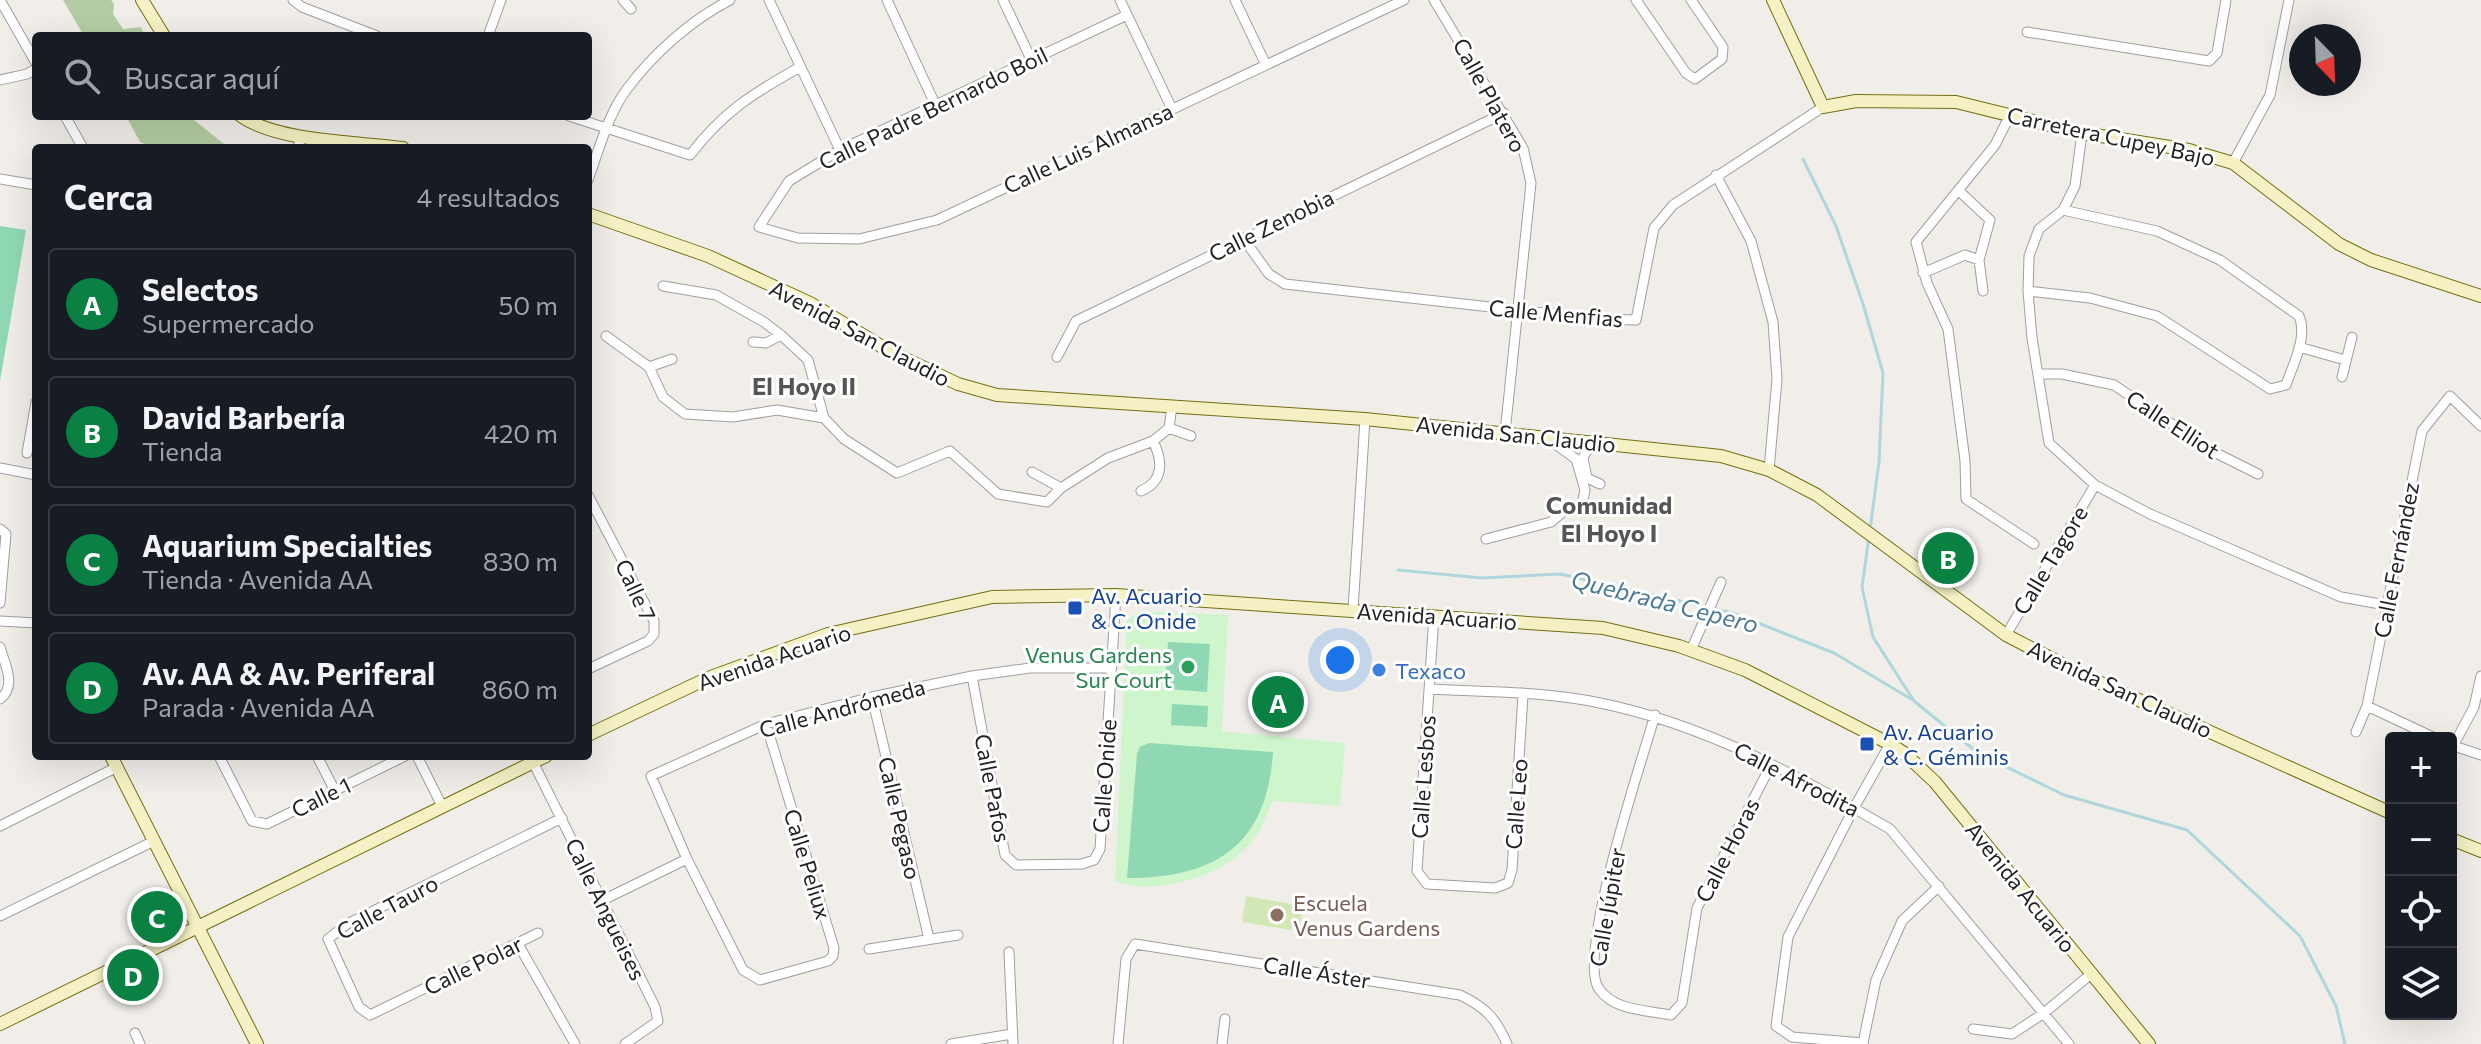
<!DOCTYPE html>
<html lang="es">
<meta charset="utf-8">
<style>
:root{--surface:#171b24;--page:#20242c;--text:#f1f3f6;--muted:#9ea1a6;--line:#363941;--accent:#0b8043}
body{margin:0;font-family:Commissioner,sans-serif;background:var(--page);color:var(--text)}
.controls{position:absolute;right:24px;bottom:24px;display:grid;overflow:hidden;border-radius:8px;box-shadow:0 8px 32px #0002}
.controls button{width:72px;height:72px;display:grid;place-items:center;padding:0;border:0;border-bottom:2px solid var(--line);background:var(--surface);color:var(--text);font:40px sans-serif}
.compass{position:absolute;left:2289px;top:24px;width:72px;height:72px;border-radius:50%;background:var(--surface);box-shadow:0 8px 32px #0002;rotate:157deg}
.you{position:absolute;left:1340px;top:660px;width:28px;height:28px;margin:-20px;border:6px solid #fff;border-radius:50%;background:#1a73e8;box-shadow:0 0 0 12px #1a73e833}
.badge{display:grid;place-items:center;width:52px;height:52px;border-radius:50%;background:var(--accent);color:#fff;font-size:26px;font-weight:700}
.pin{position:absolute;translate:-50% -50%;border:4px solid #fff;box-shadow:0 2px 8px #0006}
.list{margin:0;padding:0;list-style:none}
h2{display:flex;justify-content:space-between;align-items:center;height:104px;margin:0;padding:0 32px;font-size:34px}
h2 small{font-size:26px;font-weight:400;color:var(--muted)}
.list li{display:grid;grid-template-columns:52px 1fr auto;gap:24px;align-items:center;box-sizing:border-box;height:112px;margin:0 16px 16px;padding:0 16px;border:2px solid var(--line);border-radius:8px}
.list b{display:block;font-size:30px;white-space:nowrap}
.list p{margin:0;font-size:26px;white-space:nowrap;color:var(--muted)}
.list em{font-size:26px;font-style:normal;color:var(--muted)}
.icon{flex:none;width:44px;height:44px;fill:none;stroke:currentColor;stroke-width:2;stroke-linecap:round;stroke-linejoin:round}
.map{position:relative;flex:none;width:2481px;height:1044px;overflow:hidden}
.search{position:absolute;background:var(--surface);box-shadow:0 8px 32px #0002;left:32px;top:32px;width:560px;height:88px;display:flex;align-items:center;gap:20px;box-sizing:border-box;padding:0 28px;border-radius:8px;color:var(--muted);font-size:30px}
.panel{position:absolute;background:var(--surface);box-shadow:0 8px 32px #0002;left:32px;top:144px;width:560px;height:616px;border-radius:8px}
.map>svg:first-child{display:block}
.grass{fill:#d3e6b5}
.forest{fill:#b4cca3}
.park{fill:#cef5cc}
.pitch{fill:#90d8b3}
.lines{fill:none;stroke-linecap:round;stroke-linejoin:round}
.stream{stroke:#afd6da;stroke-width:3}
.street-casing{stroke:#9f9f9f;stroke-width:11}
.secondary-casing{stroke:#727010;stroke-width:14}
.street{stroke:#fff;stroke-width:9}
.secondary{stroke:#f5f1c4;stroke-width:12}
.transit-dot{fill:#1a4fb4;stroke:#fff;stroke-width:3}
.leisure-dot{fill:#2e9e5b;stroke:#fff;stroke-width:3}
.shop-dot{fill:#3f7fe0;stroke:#fff;stroke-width:3}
.education-dot{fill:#8d6e63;stroke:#fff;stroke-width:3}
.labels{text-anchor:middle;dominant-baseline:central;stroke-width:6;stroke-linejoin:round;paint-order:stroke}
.street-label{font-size:22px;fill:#222;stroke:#fff}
.transit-label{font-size:22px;fill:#164399;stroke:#fff;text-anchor:start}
.leisure-label{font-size:22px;fill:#27864d;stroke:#fff;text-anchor:end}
.shop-label{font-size:22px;fill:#366cbe;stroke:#fff;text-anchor:start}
.education-label{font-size:22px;fill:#785e54;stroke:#fff;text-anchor:start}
.neighbourhood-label{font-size:24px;font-weight:bold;fill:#555;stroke:#fff}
.water-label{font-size:24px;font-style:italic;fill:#4c7993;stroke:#fff}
</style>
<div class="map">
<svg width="2481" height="1044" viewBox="0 0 2481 1044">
<rect width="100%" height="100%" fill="#f1eeea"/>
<path class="grass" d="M1246,896L1303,906L1299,931H1296L1297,922L1293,921L1291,930L1242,922Z"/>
<path class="forest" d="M63,0H111L114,4L113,14L123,29L141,27L144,34L143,36H84Z
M126,116H189L229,148H155L140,142Z"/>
<path class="park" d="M1139,611L1228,615L1222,731L1345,743L1340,806L1273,801C1268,810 1265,821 1260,830C1238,868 1189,885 1147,887C1137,887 1125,884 1115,882L1127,621Z"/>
<path class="pitch" d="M0,226L26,230L0,381Z
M1168,642L1210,644L1207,692L1165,689Z
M1172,704L1208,706L1207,727L1171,725Z
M1149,743L1273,752C1267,845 1216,878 1127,878L1137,754L1140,747Z"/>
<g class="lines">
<path class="stream" d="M1803,159L1836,226L1863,304L1883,373L1879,462L1870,530
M1869,537L1862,587L1873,637L1914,701L1978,753L2064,795L2187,830L2300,936L2336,1006L2345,1044
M1398,570L1482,578L1560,574L1733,613L1834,653L1911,699"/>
<g class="street-casing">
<path id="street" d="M0,0L36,63
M293,0L302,7L377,36
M623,0L631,9
M769,0L840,150
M887,0L935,104
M1003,0L1031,59
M1120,0L1172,109
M1235,0L1266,65
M1434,0L1523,148L1531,183L1505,433
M1636,0L1686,73L1695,79L1722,59L1723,47L1691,0
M1127,15L840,150L789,181L759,227L798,238L859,239L937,220L1404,0
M2027,32L2209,61L2217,53L2226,0
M488,36L501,0
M0,80L27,74L36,69
M2010,115L1995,145L1916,242L1927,283L1948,329L1965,461L1966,499L2034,544
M65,116L83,148
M569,116L690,155C724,111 752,94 800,67
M2082,133L2075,186L2063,210L2039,229L2029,256L2028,291L2032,338L2049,443L2095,485L2150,514L2341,597L2386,605
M298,148L301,136
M2233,163L2270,95L2289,0
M1716,175L1751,241L1773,322L1777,379L1769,470
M0,179L36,185
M588,180C599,150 608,114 627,89C653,54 691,20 730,0
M1958,190L1990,220L1979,260L1983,291
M1243,238L1269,274L1285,284L1597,319L1636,320L1654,228L1673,205L1823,107
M1923,273L1965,255L1979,260
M663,286L716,295L764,322L781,335L808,360L824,418
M2028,291L2090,298L2157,316L2270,389L2286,385C2293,364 2308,337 2299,316L2220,260L2157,231L2063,210
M606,336L649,367L672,359
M753,342L766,343L781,335
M2299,347L2345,360
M1057,357L1076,321L1504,113
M649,367L663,397L685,414L733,417L777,410L824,418L844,439L897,473L950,451L998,494L1047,502L1061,488
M2039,374H2062L2114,385L2212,451L2258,474
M2342,377L2352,337
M1169,428L1191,436
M1591,442L1583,458L1587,478L1600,484
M27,453L36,402
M0,468L36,475
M1032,472L1061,488L1108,458L1153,441L1169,428L1172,406
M1141,491C1164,481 1163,461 1153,441
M588,495L654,621V634L648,641L588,669
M0,529L6,534L0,603
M1486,539L1551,522L1565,510L1582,504L1585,490L1576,459L1550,440
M1353,610L1365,419
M1434,615L1417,871L1427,884L1495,888L1508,883L1512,870L1523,695
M0,621L36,623
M2006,635L2095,485
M0,647C5,665 17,686 0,699
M1691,650L1721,582
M972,676L1005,855L1016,865L1082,864L1094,860L1100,849L1116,595
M1429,689C1485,692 1544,691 1600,703C1704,724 1799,776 1890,829L2069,1044
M872,697L929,939
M2367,706L2435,738
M1655,715C1642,760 1576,957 1599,989C1615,1011 1645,1010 1671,1015L1682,1003L1697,908L1771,765
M766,724L834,948L833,956L828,961L760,980L743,970L687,859L651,776L766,724L872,697L972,676L1030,668H1111
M2356,732L2367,706L2422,431L2450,396L2481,426
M1890,744L1854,808L1788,937L1776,1026L1792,1037L1863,1043L1876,980L1902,921L1939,886
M2451,745L2481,755
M2453,746L2474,707L2481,676
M219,756L252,821L267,824L405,756
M317,756L335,791
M417,756L442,806
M533,762L655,1007L658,1021L625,1044
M0,826L117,767
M603,900L687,859
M0,916L154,841
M538,933L370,1015L359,1007L328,939L347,924L562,818
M518,944L575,1044
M869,949L958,935
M1009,952L1013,1044
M1973,1029L2012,1034L2044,1013L2091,974
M135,1033L140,1044
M951,1044L1012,1034
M1118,1044L1126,959L1135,944L1460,995C1485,1007 1496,1018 1507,1044
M1222,1044L1225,1019"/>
</g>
<g class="secondary-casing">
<path id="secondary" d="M142,0L164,36
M1773,0L1823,107L1856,101L1956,102L2082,133L2189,150L2233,163L2339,244L2371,260L2481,296
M241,116C278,142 358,142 403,148
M588,214L708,256L810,303L889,351L958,384L997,395L1365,419L1721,456L1769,470L1817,495L2006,635L2085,676L2391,813
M588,735L708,678L828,634L992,597L1116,595L1603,628L1679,646L1745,670L1890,744L1904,753L1935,782L2149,1044
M111,756L257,1044
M2451,839L2481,851
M0,1024L546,756"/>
</g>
<use href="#street" class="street"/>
<use href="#secondary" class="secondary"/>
</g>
<g class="transit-dot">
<rect x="1067" y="600" width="16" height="16" rx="4"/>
<rect x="1859" y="736" width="16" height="16" rx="4"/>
</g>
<circle class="leisure-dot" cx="1188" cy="667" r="8"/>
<circle class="shop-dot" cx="1379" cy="670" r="8"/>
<circle class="education-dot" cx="1277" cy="915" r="8"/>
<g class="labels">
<g class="street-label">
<text transform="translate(1490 95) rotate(61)">Calle Platero</text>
<text transform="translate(933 108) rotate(-26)">Calle Padre Bernardo Boil</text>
<text transform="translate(2111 136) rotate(12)">Carretera Cupey Bajo</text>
<text transform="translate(1088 148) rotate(-25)">Calle Luis Almansa</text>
<text transform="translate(1271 225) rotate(-26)">Calle Zenobia</text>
<text transform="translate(1556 313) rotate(5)">Calle Menfias</text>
<text transform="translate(860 333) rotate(28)">Avenida San Claudio</text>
<text transform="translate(2173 424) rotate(33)">Calle Elliot</text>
<text transform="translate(1516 434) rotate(6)">Avenida San Claudio</text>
<text transform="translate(2050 560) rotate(-59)">Calle Tagore</text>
<text transform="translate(2396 560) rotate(-79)">Calle Fernández</text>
<text transform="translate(636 590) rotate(65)">Calle 7</text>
<text transform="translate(1437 616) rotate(4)">Avenida Acuario</text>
<text transform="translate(774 657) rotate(-19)">Avenida Acuario</text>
<text transform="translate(2120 689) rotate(25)">Avenida San Claudio</text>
<text transform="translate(842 708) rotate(-15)">Calle Andrómeda</text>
<text transform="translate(1104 776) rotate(-86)">Calle Onide</text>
<text transform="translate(1423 777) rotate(-86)">Calle Lesbos</text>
<text transform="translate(1797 779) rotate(27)">Calle Afrodita</text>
<text transform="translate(993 788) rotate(79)">Calle Pafos</text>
<text transform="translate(321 797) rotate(-26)">Calle 1</text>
<text transform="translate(1516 804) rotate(-86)">Calle Leo</text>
<text transform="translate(900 818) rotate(77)">Calle Pegaso</text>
<text transform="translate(1727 850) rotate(-63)">Calle Horas</text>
<text transform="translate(808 864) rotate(73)">Calle Peliux</text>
<text transform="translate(2021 887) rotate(51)">Avenida Acuario</text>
<text transform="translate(387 907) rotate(-28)">Calle Tauro</text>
<text transform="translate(1607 907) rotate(-80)">Calle Júpiter</text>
<text transform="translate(606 909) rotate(64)">Calle Angueises</text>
<text transform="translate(473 965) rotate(-26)">Calle Polar</text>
<text transform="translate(1317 972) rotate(9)">Calle Áster</text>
</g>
<g class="transit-label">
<text x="1091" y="595">Av. Acuario<tspan x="1091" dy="25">&amp; C. Onide</tspan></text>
<text x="1883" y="731">Av. Acuario<tspan x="1883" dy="25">&amp; C. Géminis</tspan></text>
</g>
<g class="leisure-label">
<text x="1172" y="654">Venus Gardens<tspan x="1172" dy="25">Sur Court</tspan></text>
</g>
<g class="shop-label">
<text x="1395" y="670">Texaco</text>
</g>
<g class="education-label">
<text x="1293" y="902">Escuela<tspan x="1293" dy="25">Venus Gardens</tspan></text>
</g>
<g class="neighbourhood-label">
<text x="804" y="385">El Hoyo II</text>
<text x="1609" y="504">Comunidad<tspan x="1609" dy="28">El Hoyo I</tspan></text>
</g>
<g class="water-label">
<text transform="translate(1665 601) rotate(14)">Quebrada Cepero</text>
</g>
</g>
</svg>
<div class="controls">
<button>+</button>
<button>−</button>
<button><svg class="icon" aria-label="locate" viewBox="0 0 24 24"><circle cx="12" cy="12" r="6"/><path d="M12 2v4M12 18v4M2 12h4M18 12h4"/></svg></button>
<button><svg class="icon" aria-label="layers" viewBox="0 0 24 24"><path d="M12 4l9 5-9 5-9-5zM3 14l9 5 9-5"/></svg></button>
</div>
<svg class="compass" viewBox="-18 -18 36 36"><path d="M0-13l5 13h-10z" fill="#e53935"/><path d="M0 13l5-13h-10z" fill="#9ea1a6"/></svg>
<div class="you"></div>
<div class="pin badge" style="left:1278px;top:702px">A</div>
<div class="pin badge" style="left:1948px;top:558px">B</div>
<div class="pin badge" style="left:157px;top:917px">C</div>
<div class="pin badge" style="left:133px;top:975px">D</div>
<div class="search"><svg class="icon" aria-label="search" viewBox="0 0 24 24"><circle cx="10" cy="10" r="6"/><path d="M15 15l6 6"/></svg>Buscar aquí</div>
<section class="panel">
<h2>Cerca<small>4 resultados</small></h2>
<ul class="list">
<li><span class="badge">A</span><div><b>Selectos</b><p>Supermercado</p></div><em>50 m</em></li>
<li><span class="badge">B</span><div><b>David Barbería</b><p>Tienda</p></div><em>420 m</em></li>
<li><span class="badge">C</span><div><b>Aquarium Specialties</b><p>Tienda · Avenida AA</p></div><em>830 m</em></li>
<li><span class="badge">D</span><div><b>Av. AA &amp; Av. Periferal</b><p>Parada · Avenida AA</p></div><em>860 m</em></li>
</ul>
</section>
</div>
